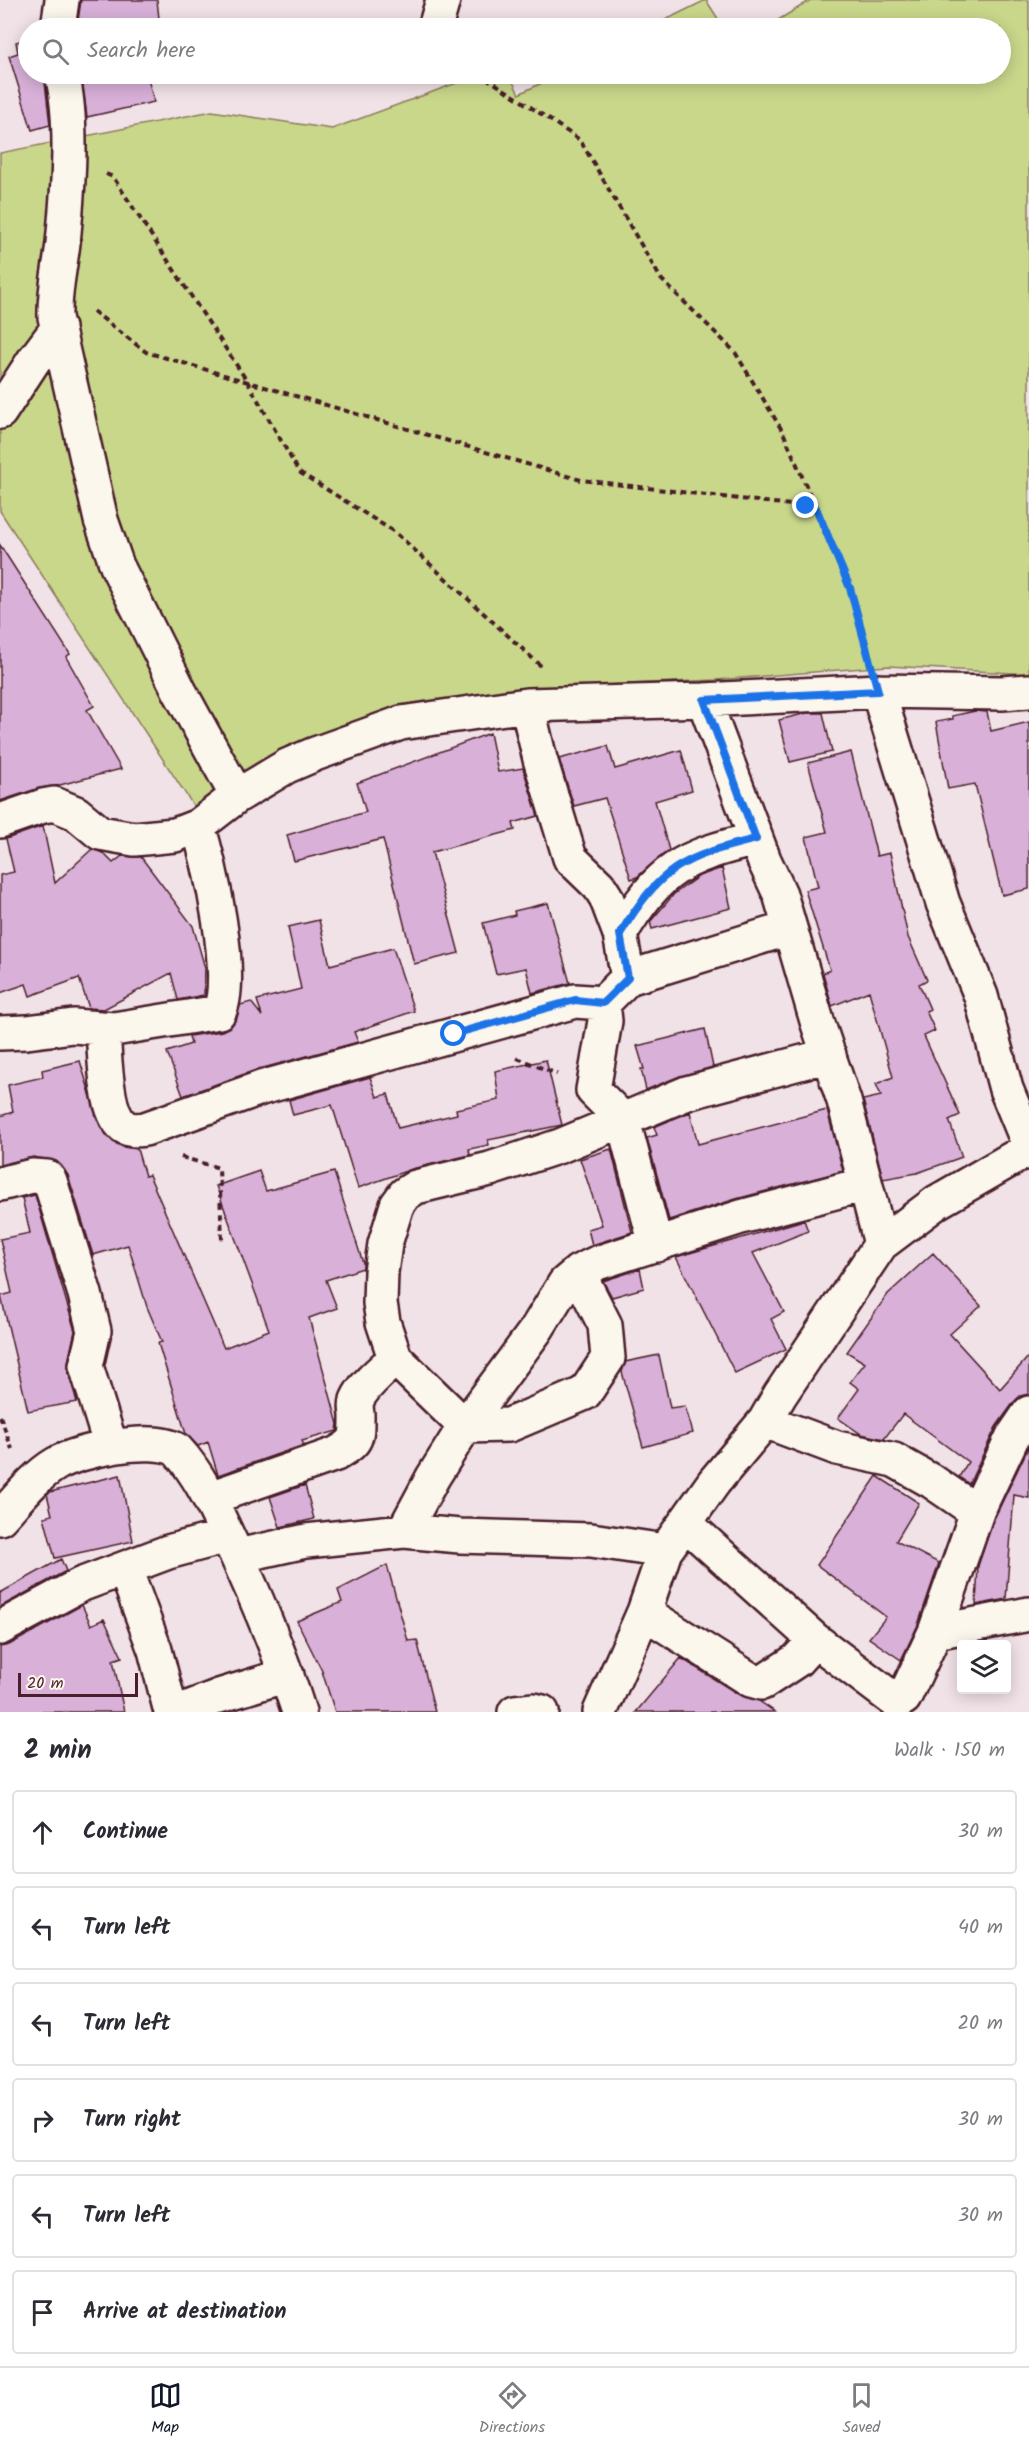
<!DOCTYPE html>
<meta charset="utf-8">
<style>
:root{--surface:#fff;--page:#f2f2f3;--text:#2b2b33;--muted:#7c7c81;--line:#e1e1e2;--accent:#111827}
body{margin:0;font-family:Kalam,sans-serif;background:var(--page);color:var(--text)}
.controls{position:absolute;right:18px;bottom:18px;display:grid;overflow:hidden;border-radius:6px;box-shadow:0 3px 15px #0003}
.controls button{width:54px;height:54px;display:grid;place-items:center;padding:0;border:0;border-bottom:2px solid var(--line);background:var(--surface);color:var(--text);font:30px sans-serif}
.scale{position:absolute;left:18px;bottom:15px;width:120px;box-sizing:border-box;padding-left:6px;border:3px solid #4a1f2b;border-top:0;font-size:16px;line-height:21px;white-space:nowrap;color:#4a1f2b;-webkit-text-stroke:4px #fbf7ec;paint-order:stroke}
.stop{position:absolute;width:18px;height:18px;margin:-14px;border:4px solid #1a73e8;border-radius:50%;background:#fff}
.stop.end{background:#1a73e8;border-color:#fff;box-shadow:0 2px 6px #0008}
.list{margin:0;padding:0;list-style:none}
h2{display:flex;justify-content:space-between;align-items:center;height:78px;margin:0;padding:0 24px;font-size:26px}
h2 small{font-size:20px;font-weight:400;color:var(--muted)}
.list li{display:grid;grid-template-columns:39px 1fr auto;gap:18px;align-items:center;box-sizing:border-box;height:84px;margin:0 12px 12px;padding:0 12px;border:2px solid var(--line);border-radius:6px}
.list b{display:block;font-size:22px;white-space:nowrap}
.list em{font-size:20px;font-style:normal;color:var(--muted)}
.icon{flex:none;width:33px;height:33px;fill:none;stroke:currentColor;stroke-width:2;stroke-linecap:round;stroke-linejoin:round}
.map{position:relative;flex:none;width:1029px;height:1712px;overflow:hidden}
.search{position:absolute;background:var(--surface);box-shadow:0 3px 15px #0003;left:18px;right:18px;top:18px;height:66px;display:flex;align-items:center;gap:15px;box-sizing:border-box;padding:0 21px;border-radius:33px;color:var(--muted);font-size:22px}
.sheet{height:654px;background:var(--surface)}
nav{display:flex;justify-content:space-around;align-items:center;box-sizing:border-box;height:84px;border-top:2px solid var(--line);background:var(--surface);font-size:16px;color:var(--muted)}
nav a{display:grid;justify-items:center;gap:3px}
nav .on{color:var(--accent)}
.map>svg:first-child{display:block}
.green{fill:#c9d78b;stroke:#8a7b5b;stroke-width:1.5}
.building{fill:#d8b0d8;stroke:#4a1f2b;stroke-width:1.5}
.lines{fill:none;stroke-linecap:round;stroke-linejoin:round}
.minor-casing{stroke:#4a1f2b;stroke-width:38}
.path{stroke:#4a1f2b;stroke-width:4;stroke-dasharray:6 4.5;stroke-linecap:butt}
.minor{stroke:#fbf7ec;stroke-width:33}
.route{stroke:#1a73e8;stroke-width:8}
</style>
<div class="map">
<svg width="1029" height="1712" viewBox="0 0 1029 1712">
<rect width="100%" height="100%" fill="#f0e2e6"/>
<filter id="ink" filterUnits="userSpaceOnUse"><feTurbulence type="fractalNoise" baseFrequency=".0167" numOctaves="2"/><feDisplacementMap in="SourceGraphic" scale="12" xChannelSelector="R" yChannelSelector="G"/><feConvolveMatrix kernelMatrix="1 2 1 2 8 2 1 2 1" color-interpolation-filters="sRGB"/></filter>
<g filter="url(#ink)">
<path class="green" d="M706,0L724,28H649Z
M811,0H1029V674L888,666L716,680L520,689L294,758L204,822L0,511V153L212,111L332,129L481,74H509L519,94L560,74H1000V28H765Z"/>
<path class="building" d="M81,0H157L160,28H77Z
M28,39V74H44L50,125L32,130L9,56L18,53L16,42Z
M81,74H147L154,102L87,117Z
M0,545L70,654L66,657L94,706L87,710L121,769L56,786L40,788L0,801Z
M975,711L987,712L991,731L1029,722V889L1002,895L975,784L948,789L936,722L953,719L952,716Z
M807,713H823L832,752L790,762L779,720Z
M490,733L498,772L523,768L538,816L513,823L515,830L432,852L459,953L414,964L383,839L294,861L287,835L366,812L357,783Z
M608,746L615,769L681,750L692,790L655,801L669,850L637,877L631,879L605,798L574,806L559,759Z
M851,752L877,856L890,853L908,937L927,980L919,984L930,1009L926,1011L935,1031L924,1036L960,1115L949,1120L962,1157L917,1173L883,1179L863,1100L881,1096L876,1084L893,1077L869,991L832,1006L823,973L830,970L805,890L818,887L806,837L827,832L808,763Z
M43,826L55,883L92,849L103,853L113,863L122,856L141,857L193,926L205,968L204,995L178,1000L171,973L104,1009L89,1008L79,978L30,996L26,984L0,993V875L14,872L6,839Z
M722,868L731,908L652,929L650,922L674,894L699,876Z
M548,903L570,983L532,993L526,968L496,974L483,923L515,915L514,911Z
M319,920L330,965L393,948L414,1011L354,1032L358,1042L256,1070L183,1096L167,1052L191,1044L189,1036L222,1031L231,1026L237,1018L240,1005L251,1002L262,1016L257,1000L301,989L288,927Z
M705,1029L713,1067L680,1076L646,1090L641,1069H644L637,1046Z
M546,1060L562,1125L488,1140L489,1145L469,1149L470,1155L412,1169L358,1188L332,1105L293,1115L289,1100L370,1077L377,1097L388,1094L398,1128L457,1114L456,1109L499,1100L495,1071Z
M80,1061L100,1126L113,1142L123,1147L137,1149L145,1176L149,1175L224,1348L269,1330L216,1186L259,1171L266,1191L334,1172L363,1263V1268L326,1280L337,1308L309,1318L338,1424L337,1431L302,1441L304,1445L218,1475L208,1442L198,1446L186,1434L158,1343L162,1342L147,1307L128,1245L93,1255L68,1175L56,1161L33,1157L0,1165V1116L13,1112L8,1085L43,1077L42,1070Z
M827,1110L843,1171L736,1199L669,1220L647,1138L657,1135L654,1127L690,1112L698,1144Z
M611,1149L632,1232L592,1245L588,1229L602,1225L580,1159Z
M35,1195L75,1331L68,1362V1371L77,1402L28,1411L1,1296L12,1293L0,1239L30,1233L22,1198Z
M804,1220L808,1231L753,1253L784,1312L771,1319L786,1349L735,1373L676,1257Z
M933,1253L981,1306L950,1334L1000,1389L1029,1356V1394L1020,1396L1014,1402L996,1427L969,1484L959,1477L968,1462L903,1414L884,1439L861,1434L838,1418L859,1389L850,1382L865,1363L847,1352L888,1294Z
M640,1269L644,1288L612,1297L603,1281Z
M659,1355L670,1408L685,1406L693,1433L643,1447L622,1372L625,1362Z
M1029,1446V1498L1014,1495L1006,1599L976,1605L978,1566L994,1519Z
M120,1475L133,1541L55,1558L44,1517L52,1515L47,1494L50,1492Z
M877,1476L919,1503L896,1541L939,1563L918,1625L901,1660L869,1638L886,1617L817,1565Z
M305,1485L314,1519L280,1527L270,1497Z
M61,1559L66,1571L0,1607V1593Z
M387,1565L408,1641L417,1640L435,1712H335L322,1671L297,1621L342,1602L338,1590Z
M82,1605L91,1625L104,1619L122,1657L113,1660L124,1712H0V1647L9,1645Z
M681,1658L741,1696L759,1701L775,1712H636Z"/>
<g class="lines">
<g class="minor-casing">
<path id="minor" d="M58,28L62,0
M435,28L443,0
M62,74C74,123 68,192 63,243C60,268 54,292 55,317L101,520L117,566L180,692L237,796
M0,412L34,360L58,328
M878,691L943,903L981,996L1006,1089L1029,1145
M704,700L764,860L780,894L817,1021L844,1101L881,1244
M527,705L540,759L570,858L599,886L606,897L620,934L628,978
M0,821L43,806L54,804L76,813L100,833L134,839L175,835L198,826L237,796L287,766L315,754L401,723L527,705L704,700L878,691L1002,693L1029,691
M620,934C660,868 682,857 756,839
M603,1003L605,1021L593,1090L623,1120L656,1245
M103,1029C105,1052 104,1110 123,1126C130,1131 137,1130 145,1129L261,1088L575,1001L603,1003L628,978L790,928
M0,1033L27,1032L73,1026L114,1029L219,1012C236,979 210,862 198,826
M0,1184L32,1176L47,1177L50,1181L85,1294L94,1331L86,1366L111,1447
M578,1272L605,1325L608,1358L585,1393L509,1425L465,1426L395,1358L383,1322L380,1303L381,1272L385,1244L397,1205L405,1194L416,1187L490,1169L560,1146L687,1093L829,1055
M765,1421L837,1448L894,1460L933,1482L977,1512
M210,1498L336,1454C358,1441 357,1439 357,1414C356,1409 356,1404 357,1400C364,1384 383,1370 395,1358
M0,1518C17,1500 34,1477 56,1464C80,1450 153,1435 177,1450C200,1475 214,1507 228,1537C255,1594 280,1652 299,1712
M686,1524L815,1640L897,1702L904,1698L935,1632L977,1512L1012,1438L1029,1413
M404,1531L433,1477L465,1426L536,1330L565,1283L578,1272L597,1263L741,1217L865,1184
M237,1556L306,1541L404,1531L460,1536L591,1540L665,1551
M125,1569L155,1650L171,1712
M644,1612L751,1680L762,1683L797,1660L815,1640
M0,1628L80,1585L168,1552L227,1536
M935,1632L1029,1614
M178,1712L219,1696L287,1675
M515,1712L534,1710L542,1712
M600,1712L644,1612L665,1551L714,1482L765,1421L780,1395L881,1244L937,1202L1029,1149"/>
</g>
<path class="path" d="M476,74L493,82L580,140L661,279L735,352L783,432L850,588L869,655
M106,174L113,177L247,381L299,472L396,533L541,666
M93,311L146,352L581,480L816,508
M517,1058L557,1074
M181,1157L219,1168L222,1240
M0,1416L12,1449"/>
<use href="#minor" class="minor"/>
</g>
</g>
<g class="lines" filter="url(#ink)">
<path class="route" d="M454,1034L575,1000L603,1003L628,978L620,934C660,868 682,857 756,839L704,700L878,691L850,588L816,508L806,506"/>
</g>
</svg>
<div class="controls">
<button><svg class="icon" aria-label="layers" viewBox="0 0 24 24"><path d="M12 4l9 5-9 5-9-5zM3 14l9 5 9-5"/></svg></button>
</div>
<div class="scale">20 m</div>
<div class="stop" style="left:454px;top:1034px"></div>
<div class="stop end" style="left:806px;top:506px"></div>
<div class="search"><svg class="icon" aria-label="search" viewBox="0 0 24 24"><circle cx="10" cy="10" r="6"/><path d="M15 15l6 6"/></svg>Search here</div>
</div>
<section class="sheet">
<h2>2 min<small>Walk · 150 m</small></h2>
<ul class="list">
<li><svg class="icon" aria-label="ahead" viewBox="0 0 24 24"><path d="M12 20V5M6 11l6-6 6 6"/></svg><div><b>Continue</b></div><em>30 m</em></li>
<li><svg class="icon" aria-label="left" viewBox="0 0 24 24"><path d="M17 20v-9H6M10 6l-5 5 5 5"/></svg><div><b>Turn left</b></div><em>40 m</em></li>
<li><svg class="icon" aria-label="left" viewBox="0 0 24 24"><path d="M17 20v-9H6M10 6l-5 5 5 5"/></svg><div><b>Turn left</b></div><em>20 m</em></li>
<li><svg class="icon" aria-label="right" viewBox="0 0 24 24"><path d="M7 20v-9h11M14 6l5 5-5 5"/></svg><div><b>Turn right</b></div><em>30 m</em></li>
<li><svg class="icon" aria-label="left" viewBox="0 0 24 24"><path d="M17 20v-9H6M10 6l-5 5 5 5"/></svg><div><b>Turn left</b></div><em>30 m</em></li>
<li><svg class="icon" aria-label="arrive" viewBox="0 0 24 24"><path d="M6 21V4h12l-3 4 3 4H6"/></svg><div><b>Arrive at destination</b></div></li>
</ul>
</section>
<nav>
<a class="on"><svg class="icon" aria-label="map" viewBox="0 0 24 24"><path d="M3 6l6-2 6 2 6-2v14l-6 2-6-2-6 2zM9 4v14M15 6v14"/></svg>Map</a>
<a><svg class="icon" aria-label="directions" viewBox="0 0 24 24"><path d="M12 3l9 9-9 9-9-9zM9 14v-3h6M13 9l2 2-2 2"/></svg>Directions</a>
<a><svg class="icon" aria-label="saved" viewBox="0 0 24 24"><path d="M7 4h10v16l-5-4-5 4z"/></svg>Saved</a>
</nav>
